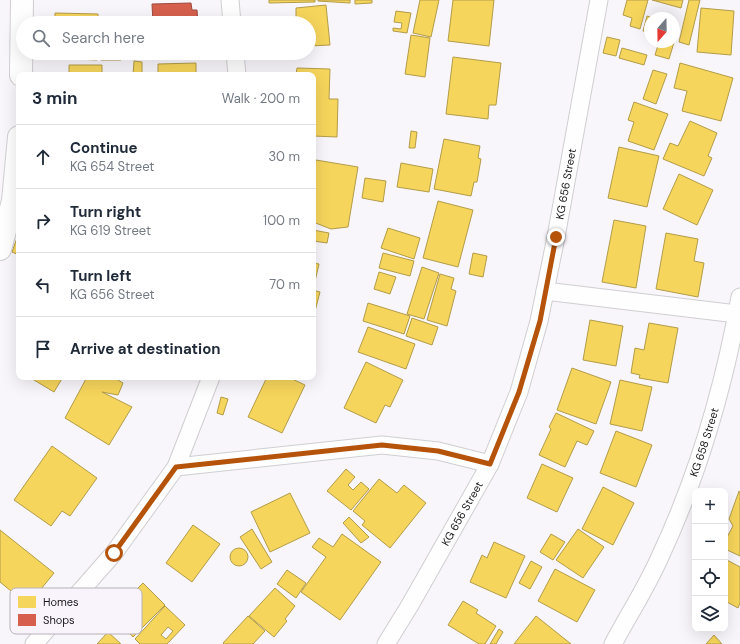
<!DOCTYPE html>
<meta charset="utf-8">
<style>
:root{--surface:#fff;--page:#f2f2f3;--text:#1f2937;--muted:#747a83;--line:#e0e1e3}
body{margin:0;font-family:"DM Sans",sans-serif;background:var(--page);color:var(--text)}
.controls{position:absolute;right:12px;bottom:12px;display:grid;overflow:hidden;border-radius:8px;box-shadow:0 4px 16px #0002}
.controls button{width:36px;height:36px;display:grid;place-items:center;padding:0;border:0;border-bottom:1px solid var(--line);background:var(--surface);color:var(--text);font:20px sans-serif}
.compass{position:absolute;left:644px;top:12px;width:36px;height:36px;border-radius:50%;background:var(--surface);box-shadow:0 4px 16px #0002;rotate:200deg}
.stop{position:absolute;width:12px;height:12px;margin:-9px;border:3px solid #b45309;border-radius:50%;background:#fff}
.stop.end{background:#b45309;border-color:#fff;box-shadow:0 1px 4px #0008}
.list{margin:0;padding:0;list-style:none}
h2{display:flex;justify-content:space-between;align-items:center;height:52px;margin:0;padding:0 16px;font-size:17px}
h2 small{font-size:13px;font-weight:400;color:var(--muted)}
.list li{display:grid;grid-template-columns:26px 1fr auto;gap:12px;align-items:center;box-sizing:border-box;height:64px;padding:0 16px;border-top:1px solid var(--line)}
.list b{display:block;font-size:15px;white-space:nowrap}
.list p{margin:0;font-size:13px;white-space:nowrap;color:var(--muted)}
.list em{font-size:13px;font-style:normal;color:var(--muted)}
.icon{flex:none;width:22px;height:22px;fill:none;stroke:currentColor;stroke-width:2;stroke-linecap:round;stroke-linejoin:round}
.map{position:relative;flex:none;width:740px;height:644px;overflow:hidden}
.search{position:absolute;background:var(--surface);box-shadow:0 4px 16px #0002;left:16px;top:16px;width:300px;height:44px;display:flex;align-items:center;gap:10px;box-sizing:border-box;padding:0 14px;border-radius:22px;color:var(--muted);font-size:15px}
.panel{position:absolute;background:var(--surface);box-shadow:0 4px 16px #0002;left:16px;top:72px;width:300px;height:308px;border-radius:8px}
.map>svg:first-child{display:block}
.homes{fill:#f6d55c;stroke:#b39c48;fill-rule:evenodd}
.shops{fill:#d6604d;stroke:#9d4a3d}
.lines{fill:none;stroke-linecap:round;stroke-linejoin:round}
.minor-casing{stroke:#d0ced1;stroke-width:19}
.secondary-casing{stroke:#d0ced1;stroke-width:24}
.minor{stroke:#fefefe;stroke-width:17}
.secondary{stroke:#fefefe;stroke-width:22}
.route{stroke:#b45309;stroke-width:5}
.labels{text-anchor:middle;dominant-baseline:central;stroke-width:4;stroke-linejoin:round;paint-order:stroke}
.street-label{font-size:11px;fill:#181719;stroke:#f9f4fc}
.key{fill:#f9f4fc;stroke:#b6b2b8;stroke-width:1}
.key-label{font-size:11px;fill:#181719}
</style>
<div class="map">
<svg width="740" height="644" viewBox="0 0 740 644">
<rect width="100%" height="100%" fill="#f8f6fa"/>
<path class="homes" d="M269,0H315V2L269,3Z
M318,0H350V3L318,1Z
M355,0H372V3L355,4Z
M420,0H439L431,37L413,33Z
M453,0H494L489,46L448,41Z
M627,0H648L640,29L630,26L632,18L623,15Z
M652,0H683L681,8Z
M689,0H700L689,45L679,42Z
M326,5L330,45L309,46V23H265V20L296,17V8Z
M701,8L734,11L731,55L697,52Z
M396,11L411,13L407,33L393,31V28L401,29L402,23L394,22Z
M55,13L98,14V23H55Z
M647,16L653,18H650V33L643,31Z
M674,25L679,26L669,59L655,55L659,42H674Z
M411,35L430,38L425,77L405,74Z
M607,37L620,40L616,56L603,53Z
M622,48L647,55L644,65L619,58Z
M55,53H97V60L54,58Z
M101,53H121V60H101Z
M453,57L501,63L496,105H489L488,119L446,114Z
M134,61L142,62V75H133Z
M196,63V75H158V64Z
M680,63L733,78L721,121L682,111L687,91L674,88Z
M69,65H102V75H69Z
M297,68L330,69L329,99H338L337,137L313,136V75H296Z
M653,70L667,74L656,104L643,99Z
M634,102L668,114L654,150L628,141L634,122L628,120Z
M690,121L717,133L708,156L712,158L704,176L663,159L670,143L678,146Z
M411,131L417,132L415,148H409Z
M444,139L480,146L478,158L481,159L477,182H474L471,196L434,189Z
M619,147L659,156L647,207L608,198Z
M316,160L358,167L348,227L331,229L313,222V176Z
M401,163L433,169L429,192L397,187Z
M679,174L713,190L697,225L663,209Z
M365,178L386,181L383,202L362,198Z
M438,201L473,210L458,267L423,258Z
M614,220L646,226L636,288L602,282Z
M388,228L420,238L414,259L381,248Z
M313,230L329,233L327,243L313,241Z
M666,233L698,239L694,261L704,263L698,297L656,289Z
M18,235L19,236V255L12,252Z
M383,253L414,261L410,276L379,268Z
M473,253L487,256L483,277L469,274Z
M313,263L319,264L313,290Z
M422,267L439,273L424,319L407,314Z
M379,272L396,277L390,294L374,289Z
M440,274L454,278L451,289L456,291L447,326L427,320Z
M313,290L320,292L314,315L313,314Z
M368,303L410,316L404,334L363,321Z
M412,318L438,327L432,345L406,336Z
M590,320L623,326L616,366L583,360Z
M649,323L678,328L668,383L639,378L640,375L631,373L635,348L644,350Z
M368,327L415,344L406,369L358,352Z
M366,362L403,380L390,407L385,405L376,423L344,408Z
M572,368L611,382L596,424L557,410Z
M29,377H63L54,392Z
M87,377H113L123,383L118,395L102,392L132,407L109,445L65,418Z
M267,377H288L305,385L282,433L248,417Z
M620,380L652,387L642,431L610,424Z
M221,397L228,399L223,415L217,413Z
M556,413L594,431L587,445L577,441L565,467L539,455L551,429L549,427Z
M616,431L652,445L636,487L600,473Z
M52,446L97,478L70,516L62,511L51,526L14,500Z
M542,464L573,478L557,512L527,498Z
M346,469L355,477L348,485L353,490L361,482L369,489L351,510L327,491Z
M379,479L397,493L404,485L426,503L390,548L362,525L365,521L353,511Z
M603,487L634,503L613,545L582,529Z
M739,491L740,492V556L725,549V541L733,526L729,519Z
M290,493L310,533L270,552L251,512Z
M349,517L369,537L361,543L343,523Z
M193,525L220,544L192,582L166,563Z
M252,529L272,562L261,569L240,537Z
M578,529L604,547L583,578L556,560Z
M0,530L54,573L28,605L0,582Z
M342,534L381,562L340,620L301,592L326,557L312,547L319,538L333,547Z
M551,534L565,542L553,560L540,552Z
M494,542L525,556L506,598L470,582L482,555L487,558Z
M230 557a9 9 0 1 1 18 0a9 9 0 1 1-18 0Z
M725,559L740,567V603L738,608L725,601Z
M531,561L542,567L530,589L519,583Z
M555,569L595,590L577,622L538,601Z
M287,570L306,583L296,598L277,584Z
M143,583L165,605L133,637L117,620L131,606L126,600Z
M275,588L295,606L285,619L287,621L274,637L249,616Z
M463,601L478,610L476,613L496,626L485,644H479L448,625Z
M165,606L185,625L167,644H140L135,639ZM168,627L173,631L166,639L161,635Z
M248,616L265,631L253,644H224L223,643Z
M536,616L571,644H514Z
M499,629L503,632L496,644H490Z
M108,632L121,644H97Z
M714,635L722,644H706Z"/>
<path class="shops" d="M191,3L192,10H197L198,23H153L152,4Z
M153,53H194V56L154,57Z"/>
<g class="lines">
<g class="minor-casing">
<g id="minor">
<path d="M230,0L232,23"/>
<path d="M235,53L237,75"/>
<path d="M545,291L737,314"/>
<path d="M176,467L382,445L438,451L490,464"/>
<path d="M34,644L114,553L176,467L211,377"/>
<path id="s1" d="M386,644L410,605L490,464L519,392L539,321L556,237L599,0"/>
<path id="s2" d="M613,644C628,616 646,588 659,559C698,476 724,387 740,297"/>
</g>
</g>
<g class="secondary-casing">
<path id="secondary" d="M21,75L22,0
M0,249L13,201L19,137"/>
</g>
<use href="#minor" class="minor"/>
<use href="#secondary" class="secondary"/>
</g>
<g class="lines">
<path class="route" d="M114,553L176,467L382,445L438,451L490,464L519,392L540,321L556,237"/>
</g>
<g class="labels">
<g class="street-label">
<text stroke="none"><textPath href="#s1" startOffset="499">KG 656 Street</textPath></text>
<text stroke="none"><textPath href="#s2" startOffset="222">KG 658 Street</textPath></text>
<text stroke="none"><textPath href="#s1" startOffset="151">KG 656 Street</textPath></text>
</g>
</g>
<rect x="10" y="588" width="132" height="46" rx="6" class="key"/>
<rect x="18" y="596" width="18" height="12" fill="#f6d55c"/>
<rect x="18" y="614" width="18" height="12" fill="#d6604d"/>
<g class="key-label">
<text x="43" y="606">Homes</text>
<text x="43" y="624">Shops</text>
</g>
</svg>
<div class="controls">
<button>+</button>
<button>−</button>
<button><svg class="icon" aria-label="locate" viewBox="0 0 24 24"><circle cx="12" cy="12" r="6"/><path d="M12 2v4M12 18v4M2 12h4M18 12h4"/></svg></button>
<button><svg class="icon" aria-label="layers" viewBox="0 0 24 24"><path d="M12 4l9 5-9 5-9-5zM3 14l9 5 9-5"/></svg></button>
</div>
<svg class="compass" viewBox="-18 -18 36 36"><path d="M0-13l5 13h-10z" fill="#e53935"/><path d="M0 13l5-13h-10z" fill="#747a83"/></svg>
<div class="stop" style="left:114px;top:553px"></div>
<div class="stop end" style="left:556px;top:237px"></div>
<div class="search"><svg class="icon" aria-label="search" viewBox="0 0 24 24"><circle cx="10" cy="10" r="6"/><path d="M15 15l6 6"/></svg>Search here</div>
<section class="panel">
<h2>3 min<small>Walk · 200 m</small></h2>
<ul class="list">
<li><svg class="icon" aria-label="ahead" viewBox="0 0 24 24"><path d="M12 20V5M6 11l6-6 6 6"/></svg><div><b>Continue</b><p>KG 654 Street</p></div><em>30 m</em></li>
<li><svg class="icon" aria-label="right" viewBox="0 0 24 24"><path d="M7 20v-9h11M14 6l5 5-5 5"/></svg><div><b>Turn right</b><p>KG 619 Street</p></div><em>100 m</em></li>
<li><svg class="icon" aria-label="left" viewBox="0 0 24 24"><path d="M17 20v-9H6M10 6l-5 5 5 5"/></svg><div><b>Turn left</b><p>KG 656 Street</p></div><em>70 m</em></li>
<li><svg class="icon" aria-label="arrive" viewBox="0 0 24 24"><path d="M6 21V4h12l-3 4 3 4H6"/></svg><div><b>Arrive at destination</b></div></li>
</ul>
</section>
</div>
